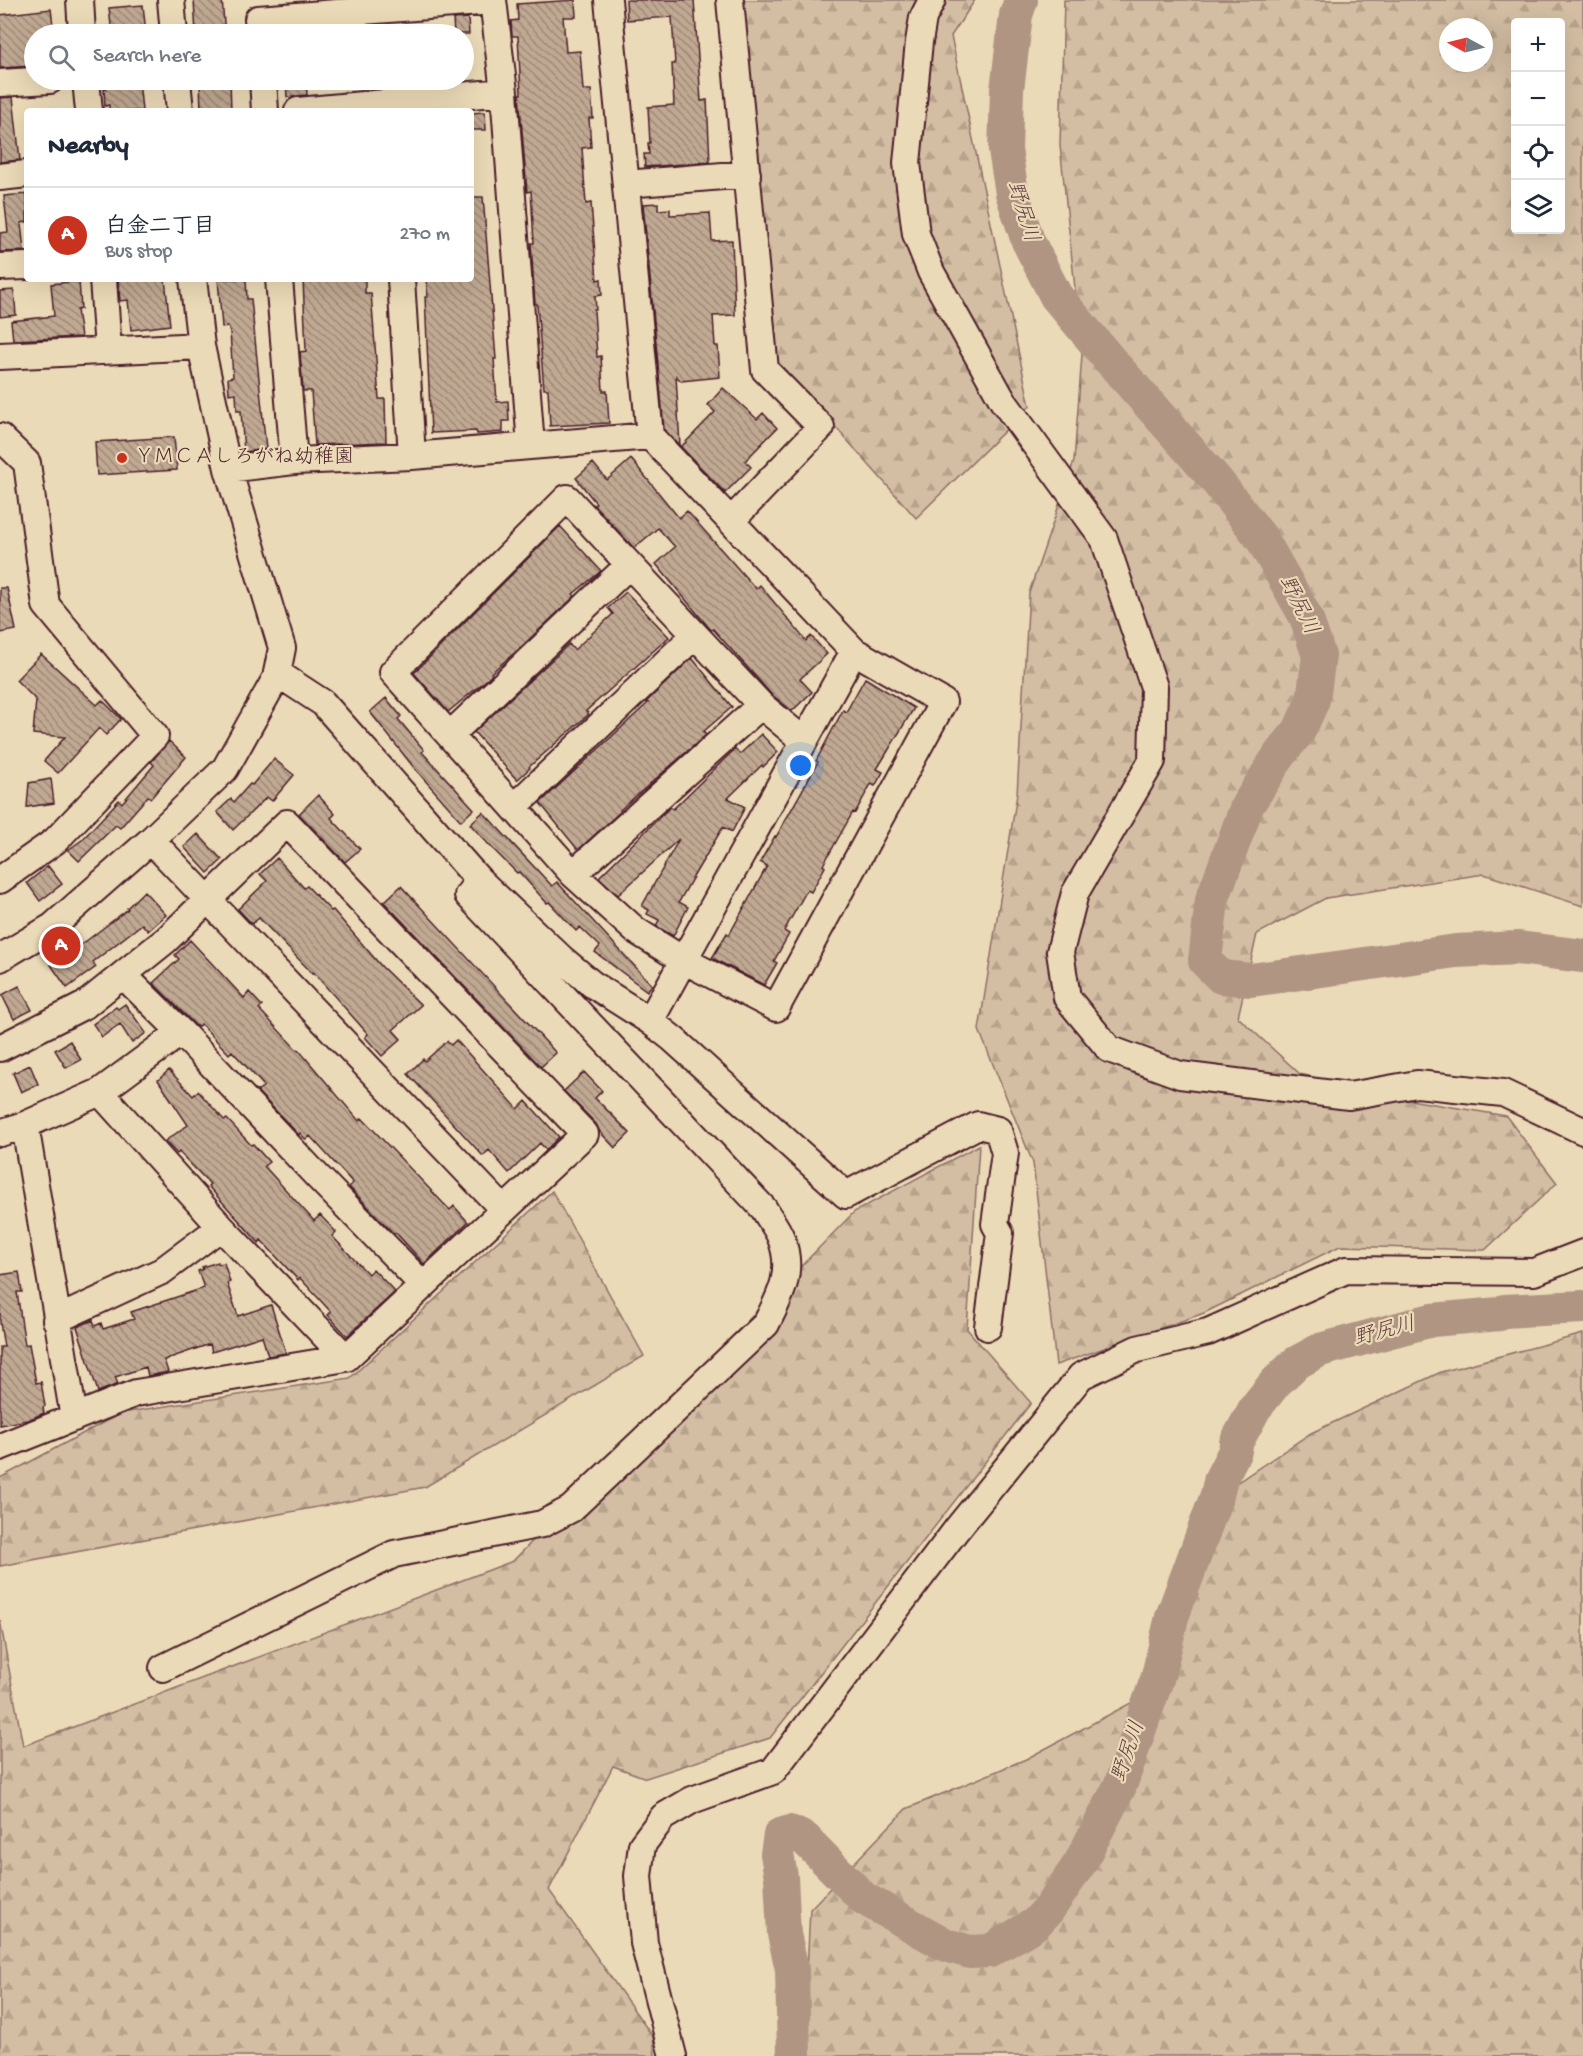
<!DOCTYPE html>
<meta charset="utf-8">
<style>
:root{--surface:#fff;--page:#f6f6f7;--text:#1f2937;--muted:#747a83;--line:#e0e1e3;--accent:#c8321e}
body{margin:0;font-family:"Gochi Hand","Klee One",sans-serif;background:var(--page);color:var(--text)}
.controls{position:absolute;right:18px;top:18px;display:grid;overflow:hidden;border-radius:6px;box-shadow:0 6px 24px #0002}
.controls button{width:54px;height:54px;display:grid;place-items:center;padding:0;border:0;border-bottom:2px solid var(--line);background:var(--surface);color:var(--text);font:30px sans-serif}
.compass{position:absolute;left:1439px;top:18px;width:54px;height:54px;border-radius:50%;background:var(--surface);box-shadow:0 6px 24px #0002;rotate:277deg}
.you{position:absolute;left:801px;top:766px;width:21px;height:21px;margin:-15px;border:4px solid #fff;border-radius:50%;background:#1a73e8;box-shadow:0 0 0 9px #1a73e833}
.badge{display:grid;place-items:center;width:39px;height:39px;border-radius:50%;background:var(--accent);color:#fff;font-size:20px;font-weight:700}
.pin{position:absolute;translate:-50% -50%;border:3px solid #fff;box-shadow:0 2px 6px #0006}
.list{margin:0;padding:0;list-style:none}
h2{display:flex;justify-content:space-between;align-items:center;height:78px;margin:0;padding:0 24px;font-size:26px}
h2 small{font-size:20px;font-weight:400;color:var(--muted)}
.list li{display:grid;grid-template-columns:39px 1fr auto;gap:18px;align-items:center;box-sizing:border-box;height:96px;padding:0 24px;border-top:2px solid var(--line)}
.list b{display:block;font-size:22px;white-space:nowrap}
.list p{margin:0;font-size:20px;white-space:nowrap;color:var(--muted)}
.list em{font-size:20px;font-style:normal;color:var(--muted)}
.icon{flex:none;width:33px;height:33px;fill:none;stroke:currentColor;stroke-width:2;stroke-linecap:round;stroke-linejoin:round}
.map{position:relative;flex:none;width:1583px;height:2056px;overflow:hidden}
.search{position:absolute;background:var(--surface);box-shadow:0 6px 24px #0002;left:24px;top:24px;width:450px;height:66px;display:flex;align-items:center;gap:15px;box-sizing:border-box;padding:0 21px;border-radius:33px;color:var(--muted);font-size:22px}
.panel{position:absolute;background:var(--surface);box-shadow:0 6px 24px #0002;left:24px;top:108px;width:450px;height:174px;border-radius:6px}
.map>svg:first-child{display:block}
.forest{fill:url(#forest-firs);stroke:#8e6e67;stroke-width:1.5;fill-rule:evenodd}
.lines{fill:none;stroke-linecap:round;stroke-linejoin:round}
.river{stroke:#b09583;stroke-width:34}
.building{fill:url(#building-back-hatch);stroke:#4a1f2b;stroke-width:1.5}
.minor-casing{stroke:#4a1f2b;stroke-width:30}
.minor{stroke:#ebdab7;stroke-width:26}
.poi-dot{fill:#c8321e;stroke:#ebdab7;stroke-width:2}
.labels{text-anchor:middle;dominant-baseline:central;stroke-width:4.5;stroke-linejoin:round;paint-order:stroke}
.poi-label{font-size:20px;fill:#4a1f2b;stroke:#ebdab7;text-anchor:start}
.water-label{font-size:21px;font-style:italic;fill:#643c41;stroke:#ebdab7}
</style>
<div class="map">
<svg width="1583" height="2056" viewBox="0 0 1583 2056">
<defs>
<pattern id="forest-firs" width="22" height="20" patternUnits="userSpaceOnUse" patternTransform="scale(1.5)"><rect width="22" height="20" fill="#d3bea3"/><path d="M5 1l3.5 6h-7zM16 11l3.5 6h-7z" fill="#b7a38c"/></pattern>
<pattern id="building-back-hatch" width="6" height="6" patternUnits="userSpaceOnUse" patternTransform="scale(1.5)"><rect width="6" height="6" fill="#c0a992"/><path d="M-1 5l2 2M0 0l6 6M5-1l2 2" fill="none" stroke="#9e8977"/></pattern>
</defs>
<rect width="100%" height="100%" fill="#ebdab7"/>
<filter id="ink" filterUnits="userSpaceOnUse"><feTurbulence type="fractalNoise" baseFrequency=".0167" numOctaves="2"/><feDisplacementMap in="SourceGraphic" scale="12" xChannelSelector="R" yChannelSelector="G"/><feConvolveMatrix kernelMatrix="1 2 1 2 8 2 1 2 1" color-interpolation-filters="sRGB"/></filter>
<g filter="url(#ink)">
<path class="forest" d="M741,0H975L951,36L1030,406L916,518L777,361Z
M1064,0H1583V906L1484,874L1326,898L1257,934L1238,1017L1300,1074L1410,1100L1506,1116L1557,1183L1485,1250L1340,1246L1204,1313L1056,1365L1033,1163L979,1030L1017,794L1029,593L1074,461L1082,355L1060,145ZM1516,22H1560V230H1516ZM1448,27H1484V63H1448Z
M979,1145L967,1329L1031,1403L770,1738L646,1778L613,1766L549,1890L653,2037L655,2056H0V1620L23,1746L513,1561L854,1212Z
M552,1191L644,1356L425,1487L0,1566V1478L121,1413L350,1378Z
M1583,1334V2056H803L810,1909L906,1809L1026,1759L1131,1703L1175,1644L1214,1498L1311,1433L1441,1372Z"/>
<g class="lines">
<path class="river" d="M1021,0L1016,15L1007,90L1005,150L1012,193L1028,241L1056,296L1109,359L1216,480L1262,539L1306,617L1319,656L1313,700L1299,731L1280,754L1247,806L1237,833L1212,900L1205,961L1221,977L1251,980L1456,951L1517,948L1583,956
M794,2056L792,1969L784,1934L781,1877L777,1854L780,1835L790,1832L805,1839L863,1898L946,1945L970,1952L990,1951L1035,1924L1048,1910L1080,1863L1120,1786L1158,1676L1172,1617L1217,1495L1221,1478L1235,1451L1236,1443L1255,1408L1276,1382L1296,1363L1320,1350L1432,1320L1500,1314L1504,1311L1583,1307"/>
</g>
<path class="building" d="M194,0H222L225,34H196Z
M575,0L576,17H563L566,52L580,51L583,90H591L593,118H589L591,147L582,148L586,204L591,203L597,280L601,279L602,295L595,296L596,310H594L597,357L601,356L603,391H607L609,423L550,426L548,389H544L537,304H535L531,243H534L531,191L527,192L519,94H521L518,36H512L511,21L518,20L517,4Z
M626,0H694L701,101L707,100L710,162L645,167L644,154H649L648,143H650L648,107L674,105L672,64H675L672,17L627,20Z
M143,5L146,34H112L109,8Z
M51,9L54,34H34V66L0,68V15Z
M468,18L469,34H454L453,19Z
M105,80H139L142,111H109V105L105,106L104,89H106Z
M200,80H230L231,111H201Z
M286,80H306L307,95L287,97Z
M13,97L20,160L0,162V98Z
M485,112L486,130H471V113Z
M27,194V222L21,223L24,251L0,252V233L8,232L4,196Z
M471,197H483L496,359H494L497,402L508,401L509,421H503V432L477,434L476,431L431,433L425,297H428L426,279H471Z
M658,203V210L670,209V215L710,213L712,241L732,240L735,315L713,316L715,346H718L720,377L681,381L676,376L680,446L664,429L645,224L643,204Z
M118,279H165L170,325L131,330L128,300L120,301Z
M218,279H246L247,299H251L266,449L244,452L241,411H237L236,393L229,394L228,378L233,377L230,332L228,326L222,327Z
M303,279H365V293H371L379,399H385L386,442L315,445L311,391H303L300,352L306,351Z
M79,281L81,309L77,310L81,337L13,340L11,321L54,316L51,284Z
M14,290L16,315L0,317V291Z
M723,388L757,419L763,413L777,428L745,461L751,467L725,493L681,447L715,412L708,405Z
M174,437L177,470L97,475L95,442Z
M631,459L679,518L687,511L756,589L760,585L806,641L811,636L827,654L800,679L812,692L792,711L771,694L713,629L711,630L656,564L675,547L658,528L634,548L594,505L596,503L576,478L593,463L607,480Z
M560,526L601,571L573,594L575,596L519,649L491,673L492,674L490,677L448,712L414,673Z
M0,588H7L16,630L0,633Z
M626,592L669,637L586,711L589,714L529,767L530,768L517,780L474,732L569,644L574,650L613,614L608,608Z
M41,654L97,705L102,700L121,719L106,735L99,728L58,773L44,761L65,737L33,734L36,700L16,680Z
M692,658L732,707L703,732L706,735L620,810L621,811L578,850L540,803L648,703L646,702Z
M865,678L914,708L877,769L883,772L875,786L871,784L855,813L853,812L823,865L825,867L811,892L807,890L784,931L789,934L774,961L777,963L764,985L712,958L727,933L729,935L767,866L760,862L775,836L776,837L818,762L816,761L843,710L846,712Z
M386,698L401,716L398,719L424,750L422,752L474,809L461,821L415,769L370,712Z
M761,734L778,752L763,767L762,765L728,798L745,807L732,832L723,827L693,877L679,902L688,907L673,936L656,926L659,920L647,914L649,910L642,906L679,839L618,895L599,877L668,809L670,807L673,809L735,749L740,754Z
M169,741L186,757L151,798L148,796L120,828L116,825L79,861L68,850L82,840L119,800L122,803L154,765L151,762Z
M274,759L294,775L272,801L267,797L233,830L217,812L231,799L234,802L250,784L252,785Z
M51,779L54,803L27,807L29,783Z
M318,795L335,814L331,818L360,849L345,862L299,814Z
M483,812L552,886L557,882L652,985L647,991L595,952L600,946L580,927L576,931L549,902L547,903L519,872L517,873L490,846L470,824Z
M198,834L222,860L208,873L184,847Z
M277,858L304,888L307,886L331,911L333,910L382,967L421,1005L393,1030L401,1039L382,1056L365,1037L368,1034L313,972L312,973L259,918L252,924L238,909L267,881L260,874Z
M48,866L62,884L40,901L27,883Z
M401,886L556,1053L541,1067L384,902Z
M144,891L166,915L148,931L142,924L93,962L96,967L67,988L51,965L81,945L128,909L127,908Z
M190,940L244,998L249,992L262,1006L259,1009L297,1050L298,1049L359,1121L362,1118L443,1203L450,1210L454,1206L468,1222L424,1264L396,1233L394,1234L349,1187L353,1183L310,1136L306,1140L300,1133L299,1135L257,1091L264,1086L232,1051L229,1054L201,1024L197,1027L153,983L179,959L175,955Z
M19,986L32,1010L14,1019L2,995Z
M125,1004L146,1033L132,1043L120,1024L102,1037L93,1024L116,1007L118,1009Z
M456,1040L518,1109L526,1101L559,1137L546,1150L540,1143L509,1173L489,1150L483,1156L408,1074L423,1059L425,1061L447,1041L451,1045Z
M70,1041L81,1060L66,1068L55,1050Z
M30,1065L38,1084L21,1092L13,1073Z
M169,1070L193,1096L198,1091L224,1120L227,1119L251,1145L253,1144L269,1162L264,1166L314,1221L320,1215L336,1232L332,1236L368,1274L373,1269L395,1292L347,1336L328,1315L331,1312L300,1278L298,1280L261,1240L259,1243L208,1186L210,1184L179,1152L177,1154L165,1141L188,1125L158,1080Z
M584,1072L602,1091L595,1098L630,1133L615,1148L600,1132L596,1124L564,1091Z
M218,1262V1264L224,1263L230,1282L227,1283L238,1316L271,1305L286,1353L268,1356L262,1336L212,1352L210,1344L164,1360L168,1372L148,1376L146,1367L115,1377L118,1384L98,1392L77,1327L93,1320L95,1326L101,1323L103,1329L134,1319L131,1312L204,1288L198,1271L203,1269L202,1267Z
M19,1272L22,1292H17L25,1345L29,1344L36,1383L41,1382L45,1406L43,1407L44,1413L28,1420L0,1425V1347H4L0,1323V1275Z"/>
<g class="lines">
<g class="minor-casing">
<path id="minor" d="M80,0L82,34
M171,0L174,34
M493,0L504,92L531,446
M608,0L650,436
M730,0L765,370L821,427L732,520
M932,0L923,18L919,42L907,163L916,234L931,272L1003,401L1104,539L1154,687L1152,761L1075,893L1060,952L1067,998L1109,1049L1180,1075L1349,1096L1417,1084L1503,1093L1583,1131
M258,19L493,1
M86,80L89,111
M177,80L180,111
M263,80L265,111
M0,83L50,80
M298,111L504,92
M0,177L27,174
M626,184L747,174
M0,267L27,266
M103,279L108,350
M279,279L294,461
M401,279L412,456
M0,356L201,346
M0,437L27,463L46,605L155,736L55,841L0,880
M228,469L294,461L412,456L650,436L854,651L650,1021
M277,673L323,703L479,880L562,959L592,984L650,1021L673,1039L846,1195L978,1125L998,1130L1005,1153L995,1224L1000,1233L988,1327
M450,735L629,565
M804,741L761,705L567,498L393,672L573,874L635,930L683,960L776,1008L943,702L854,651
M514,807L695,635
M151,840L504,1210
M573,874L761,705
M0,958L52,927L151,840L225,769L276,678L282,648L228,469L201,346L193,279
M181,1032L317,1176L423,1285
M0,1048L85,1005L166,940L287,823L585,1134L346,1358L136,1393L0,1447
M100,1092L221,1227L346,1358
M25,1125L74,1418
M0,1133L25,1125L100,1092L181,1032L123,975
M56,1320L162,1271L221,1227
M163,1668L394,1554L542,1524L571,1509L766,1324C781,1295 794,1271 781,1238C777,1228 769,1218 764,1209L468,895L479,880
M673,2056L644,1943L638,1876L642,1845L663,1817L692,1800L773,1771L957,1529L1081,1376L1137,1349L1208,1332L1346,1270L1534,1272L1583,1253"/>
</g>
<use href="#minor" class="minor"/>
</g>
</g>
<circle class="poi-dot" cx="122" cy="458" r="6"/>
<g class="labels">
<g class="poi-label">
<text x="134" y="458">ＹＭＣＡしろがね幼稚園</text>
</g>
<g class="water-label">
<text transform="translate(1021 212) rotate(73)">野尻川</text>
<text transform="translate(1297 606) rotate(64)">野尻川</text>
<text transform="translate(1385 1333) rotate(-15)">野尻川</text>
<text transform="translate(1130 1752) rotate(-71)">野尻川</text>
</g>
</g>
</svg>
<div class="controls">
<button>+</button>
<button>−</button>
<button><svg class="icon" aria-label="locate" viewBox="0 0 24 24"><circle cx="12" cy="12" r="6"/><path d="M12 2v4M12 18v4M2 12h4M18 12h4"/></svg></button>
<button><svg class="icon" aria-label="layers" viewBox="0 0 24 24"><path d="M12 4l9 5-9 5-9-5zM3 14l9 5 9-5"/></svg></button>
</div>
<svg class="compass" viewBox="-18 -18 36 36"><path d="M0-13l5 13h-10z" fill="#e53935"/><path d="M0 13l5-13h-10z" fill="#747a83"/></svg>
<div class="you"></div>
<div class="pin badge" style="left:61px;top:946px">A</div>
<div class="search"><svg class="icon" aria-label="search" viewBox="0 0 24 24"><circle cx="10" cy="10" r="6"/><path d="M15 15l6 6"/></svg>Search here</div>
<section class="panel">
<h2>Nearby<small></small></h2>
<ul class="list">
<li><span class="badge">A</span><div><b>白金二丁目</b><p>Bus stop</p></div><em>270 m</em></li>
</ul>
</section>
</div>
